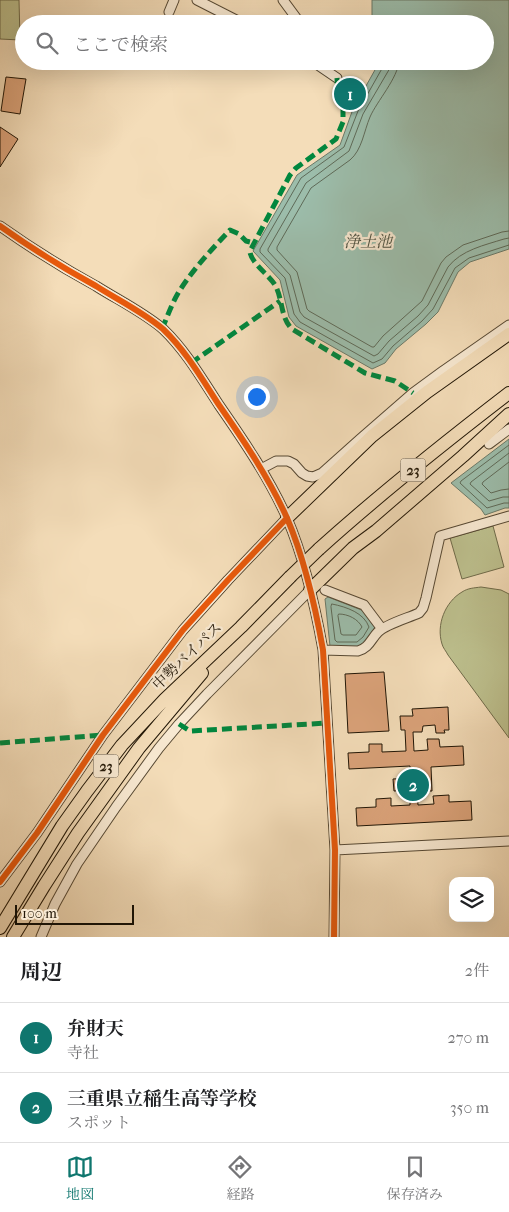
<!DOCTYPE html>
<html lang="ja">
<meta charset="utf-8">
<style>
:root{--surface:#fff;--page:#f2f2f2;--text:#202124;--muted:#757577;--line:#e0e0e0;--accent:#0f766e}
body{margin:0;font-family:"IM FELL French Canon","Noto Serif JP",serif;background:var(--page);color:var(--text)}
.controls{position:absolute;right:15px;bottom:15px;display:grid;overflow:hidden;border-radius:10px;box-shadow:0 5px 20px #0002}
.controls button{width:45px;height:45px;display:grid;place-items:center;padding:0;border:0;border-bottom:1px solid var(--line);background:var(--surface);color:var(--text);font:25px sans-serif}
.scale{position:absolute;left:15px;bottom:12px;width:119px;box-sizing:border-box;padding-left:5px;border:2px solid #211606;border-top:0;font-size:14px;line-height:18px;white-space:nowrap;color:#211606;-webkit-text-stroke:4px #f8e9d2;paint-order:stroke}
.you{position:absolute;left:256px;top:396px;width:18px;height:18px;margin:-12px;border:4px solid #fff;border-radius:50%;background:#1a73e8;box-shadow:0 0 0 8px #1a73e833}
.badge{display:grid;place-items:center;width:32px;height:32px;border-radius:50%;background:var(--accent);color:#fff;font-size:16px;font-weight:700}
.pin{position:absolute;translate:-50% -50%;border:2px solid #fff;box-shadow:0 1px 5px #0006}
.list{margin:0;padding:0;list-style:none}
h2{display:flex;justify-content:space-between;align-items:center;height:65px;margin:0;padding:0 20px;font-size:21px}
h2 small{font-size:16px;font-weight:400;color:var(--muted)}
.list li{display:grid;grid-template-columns:32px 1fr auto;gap:15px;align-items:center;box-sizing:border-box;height:70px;padding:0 20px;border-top:1px solid var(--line)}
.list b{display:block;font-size:19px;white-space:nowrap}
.list p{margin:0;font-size:16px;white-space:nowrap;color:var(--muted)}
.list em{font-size:16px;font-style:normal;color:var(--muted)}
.icon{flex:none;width:28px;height:28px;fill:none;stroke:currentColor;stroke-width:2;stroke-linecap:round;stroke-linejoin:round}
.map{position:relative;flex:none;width:509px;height:937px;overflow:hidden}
.search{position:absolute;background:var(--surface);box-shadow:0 5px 20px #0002;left:15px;right:15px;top:15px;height:55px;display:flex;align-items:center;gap:12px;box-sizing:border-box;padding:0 18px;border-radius:28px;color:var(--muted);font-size:19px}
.sheet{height:205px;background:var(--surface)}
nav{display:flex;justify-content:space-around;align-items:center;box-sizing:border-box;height:70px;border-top:1px solid var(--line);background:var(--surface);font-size:14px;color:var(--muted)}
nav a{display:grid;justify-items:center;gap:2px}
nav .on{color:var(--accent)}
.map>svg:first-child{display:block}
.green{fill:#bdc08e;stroke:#6f6b4a}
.water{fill:#9cbdab;stroke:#6b7a69}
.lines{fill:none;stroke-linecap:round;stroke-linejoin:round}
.shore{stroke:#5e6a58;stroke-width:1}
.building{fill:#daa279;stroke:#211606}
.minor-casing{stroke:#564833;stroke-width:11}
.highway-casing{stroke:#211606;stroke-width:14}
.minor{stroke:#f8e9d2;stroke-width:9}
.highway{stroke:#f4ddb9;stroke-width:12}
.highway-bridge-casing{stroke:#211606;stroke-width:14;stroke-linecap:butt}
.highway-bridge{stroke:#f4ddb9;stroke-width:12}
.quiet{stroke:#00873e;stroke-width:5;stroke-dasharray:10 5;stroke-linecap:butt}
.cycleway-casing{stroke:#f8e9d2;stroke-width:9}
.cycleway{stroke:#e8590c;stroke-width:6}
.labels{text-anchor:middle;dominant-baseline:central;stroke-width:4.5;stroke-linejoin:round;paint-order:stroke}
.shield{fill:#f8e9d2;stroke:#625543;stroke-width:1}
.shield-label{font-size:14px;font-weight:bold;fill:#211606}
.street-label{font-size:15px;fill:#211606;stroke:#f8e9d2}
.water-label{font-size:16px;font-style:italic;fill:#4c5040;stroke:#f8e9d2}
</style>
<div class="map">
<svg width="509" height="937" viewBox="0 0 509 937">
<rect width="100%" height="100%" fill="#f4ddb9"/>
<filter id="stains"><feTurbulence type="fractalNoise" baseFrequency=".004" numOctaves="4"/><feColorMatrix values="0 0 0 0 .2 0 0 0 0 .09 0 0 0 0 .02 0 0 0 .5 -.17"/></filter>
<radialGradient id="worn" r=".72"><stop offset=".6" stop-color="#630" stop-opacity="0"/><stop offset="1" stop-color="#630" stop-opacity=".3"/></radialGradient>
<path class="green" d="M0,0H19L20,40L0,39Z
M493,526L504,567L462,579L450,538Z
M481,587L501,590L509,594V738L448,655C446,651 443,648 442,644C436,625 445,602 462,592C468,588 474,588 481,587Z"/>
<path class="water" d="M372,0H509V249L470,262L458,272L438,312L426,324L396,349L385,363L372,369L296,326L289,317L280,280L253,251L297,175L340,145L353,109L380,61H485V24H372Z
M509,439V508H505L485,515L481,509L451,483Z
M328,597L364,611L375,627C360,651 358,649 330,646L325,599Z"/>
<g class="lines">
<path class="shore" d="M385,61L384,65L358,111L344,147L301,178L260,249V252L285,278L294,314L300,322L373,363L382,359L393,346L422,321L433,309L455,268L469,258L509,245
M391,61L390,68L363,114L349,151L306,183L268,249V251L290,275L300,312L304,317L374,356L378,354L389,341L418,316L428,305L448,267C461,250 485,245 504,239L509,238
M399,61C398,78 377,101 370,117C364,131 362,150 350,160L311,188L277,247V250L297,272L307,309L309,311L372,347H374L383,336L422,301L441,263L446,257L463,245L502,232L509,231
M509,445L461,481L460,483L487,508L504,503H509
M509,453L471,482L470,484L489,501L503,497H509
M509,462L483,482L482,484L491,493L501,490L509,489
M332,604C347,607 364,613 369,627L363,637L357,642H337L335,640L331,607Z
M339,614C348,614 358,619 362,627L356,635H343L341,634L338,616Z"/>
</g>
<path class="building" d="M6,77L26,79L20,114L1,111Z
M0,127L18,139L0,167Z
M384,672L389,731L348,733L345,674Z
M448,707L449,730H444L445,733H436L435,725L423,726L422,732H413L414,751L428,750L427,739H439L440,747L463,746L464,765L431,767L432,791H417L418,805L434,804L433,796L449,795V802L471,801L472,820L357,826L356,808L376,807V799L391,798V806L410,805V790L394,791L393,779L410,778V766L349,769L348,753L369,752V744H382V752L406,751L405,730H401L400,716H413L412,709Z"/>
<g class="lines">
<g class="minor-casing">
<path id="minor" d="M197,0L244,24
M283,0L297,19L295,24
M169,12L174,0
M312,61L337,78
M0,226C31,248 63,268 96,286C118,300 143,312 163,329C186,351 202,379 219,405C244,441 269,478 287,518C305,560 315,605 323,650L335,850L334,937
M489,444L509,429
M261,469L276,461H288L294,464L302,473L307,476L313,477L322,473L360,439L413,393L443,371L509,325
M325,590L364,605L382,629
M323,650L358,651C369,648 371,639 378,632C386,624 408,618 419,613L423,608L426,598L440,536L509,516
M335,850L509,841
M0,882L37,833L103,735L183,630L228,580L287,518
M41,937L55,904L77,864L116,807L159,748L179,724L207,694L310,590"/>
</g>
<g class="highway-casing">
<path id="highway" d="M287,518L372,436L427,392L509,334
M319,549C380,494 444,443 509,393
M310,590L353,548L376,531L463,456L509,414
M0,928L62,826L87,791L122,745L165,699L241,627L290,577
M13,937L44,886L78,833L139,748L202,673"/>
</g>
<use href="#minor" class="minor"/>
<use href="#highway" class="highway"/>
<g class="highway-bridge-casing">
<path id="highway-bridge" d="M290,577L319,549"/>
</g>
<use href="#highway-bridge" class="highway-bridge"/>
<path class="quiet" d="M337,78L338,94L343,107V122L336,139L296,168L290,175L250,251C250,262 269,275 275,285C283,299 280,317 292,329L365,373L395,381L413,393
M162,329C168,315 173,300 182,287C196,266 213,248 230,230L239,234L246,241L254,243
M191,363L280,301
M179,724L190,731L328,723
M0,743L103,735"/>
<g class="cycleway-casing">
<path id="cycleway" d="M0,226C31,248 63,268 96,286C118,300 143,312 163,329C186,351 202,379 219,405C244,441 269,478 287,518C305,560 315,605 323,650L335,850L334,937
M0,882L37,833L103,735L183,630L228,580L287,518"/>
</g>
<use href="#cycleway" class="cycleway"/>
</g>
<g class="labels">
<g class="shield">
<rect x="400.5" y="458.5" width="25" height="23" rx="4"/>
<rect x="93.5" y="754.5" width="25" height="23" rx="4"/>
</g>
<g class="shield-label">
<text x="413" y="470">23</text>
<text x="106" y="766">23</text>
</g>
<g class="street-label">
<text transform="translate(187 656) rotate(-44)">中勢バイパス</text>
</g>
<g class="water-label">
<text x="368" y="241">浄土池</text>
</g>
</g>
<rect width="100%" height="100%" filter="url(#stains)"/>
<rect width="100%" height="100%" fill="url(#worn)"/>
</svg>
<div class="controls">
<button><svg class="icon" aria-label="layers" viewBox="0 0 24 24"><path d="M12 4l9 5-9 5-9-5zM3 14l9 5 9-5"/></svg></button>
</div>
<div class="scale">100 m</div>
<div class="you"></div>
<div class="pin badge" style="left:350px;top:94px">1</div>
<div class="pin badge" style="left:413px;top:785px">2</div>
<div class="search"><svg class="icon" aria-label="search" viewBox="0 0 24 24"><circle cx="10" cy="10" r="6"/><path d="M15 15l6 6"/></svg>ここで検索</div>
</div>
<section class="sheet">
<h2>周辺<small>2件</small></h2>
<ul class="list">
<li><span class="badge">1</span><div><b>弁財天</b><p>寺社</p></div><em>270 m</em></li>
<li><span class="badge">2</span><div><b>三重県立稲生高等学校</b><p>スポット</p></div><em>350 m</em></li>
</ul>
</section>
<nav>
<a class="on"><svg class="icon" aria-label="map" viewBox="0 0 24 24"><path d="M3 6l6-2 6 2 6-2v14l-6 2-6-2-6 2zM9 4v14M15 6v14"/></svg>地図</a>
<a><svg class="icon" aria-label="directions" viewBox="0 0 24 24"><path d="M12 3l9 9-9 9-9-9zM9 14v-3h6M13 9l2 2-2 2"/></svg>経路</a>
<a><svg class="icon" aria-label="saved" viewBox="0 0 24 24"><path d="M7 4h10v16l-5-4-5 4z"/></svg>保存済み</a>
</nav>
